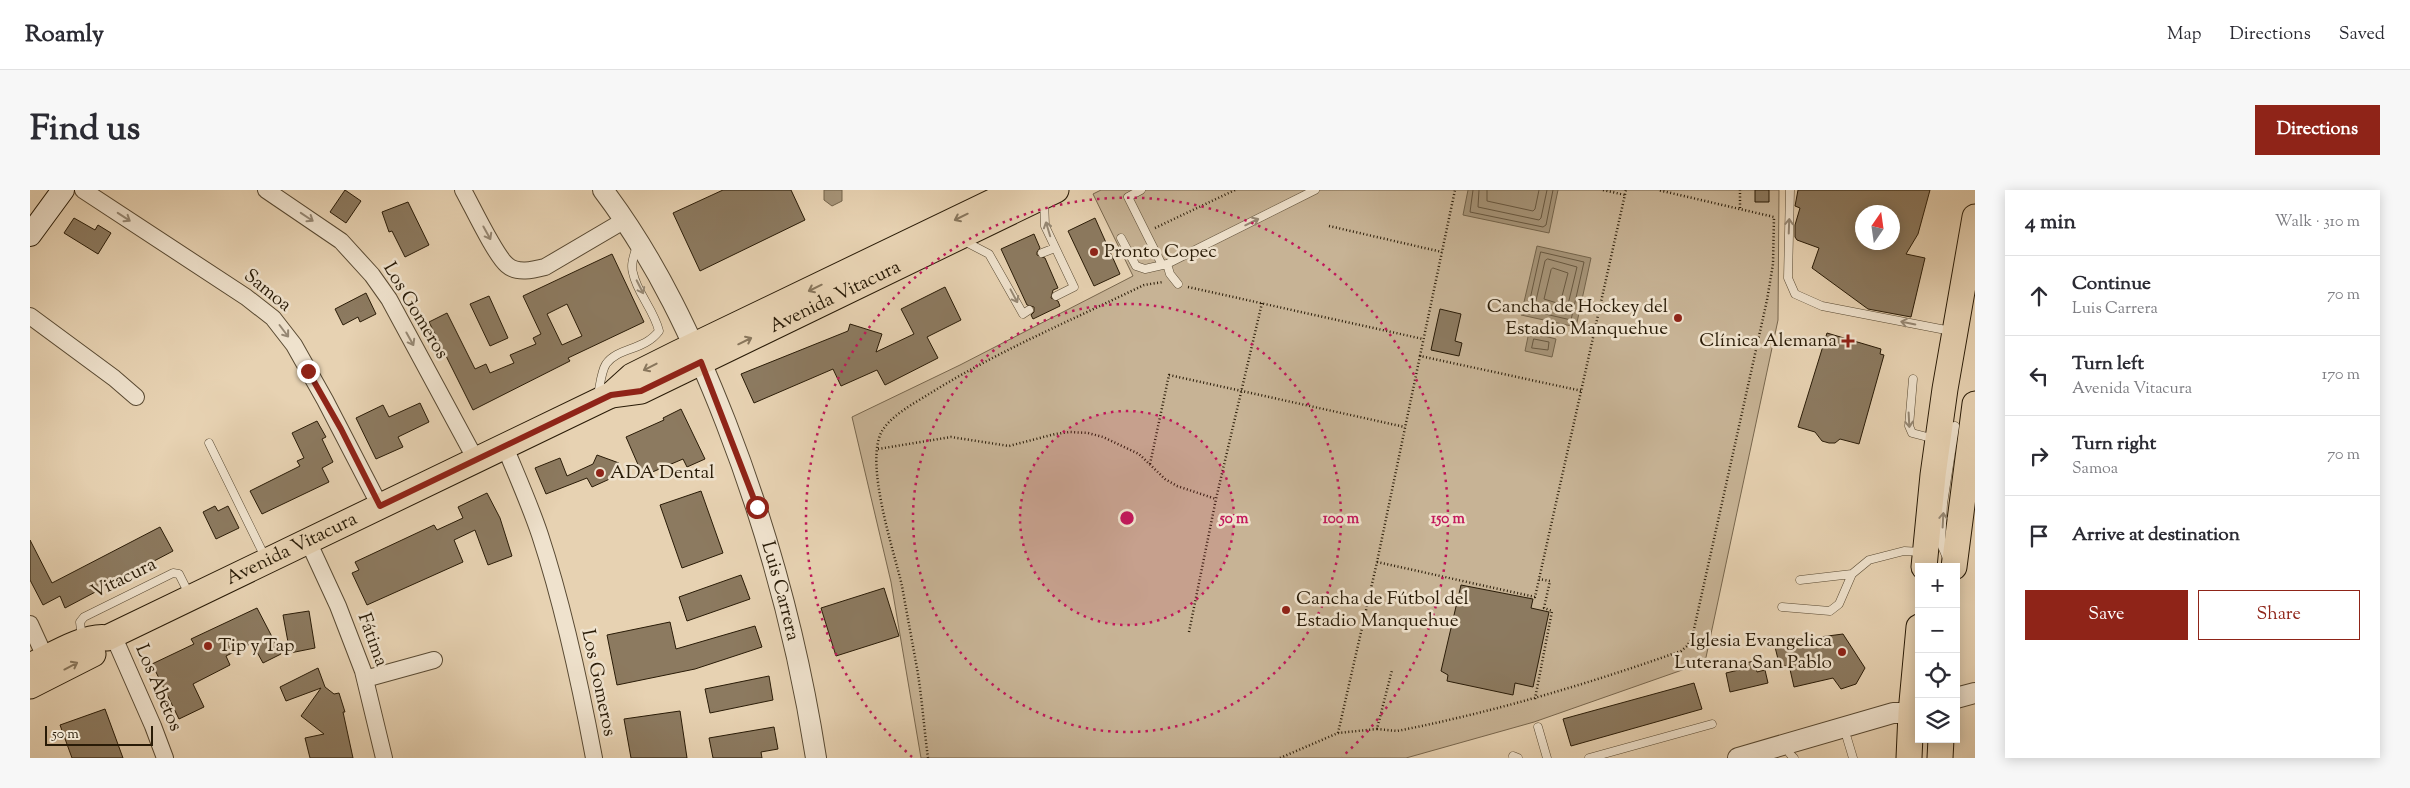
<!DOCTYPE html>
<meta charset="utf-8">
<style>
:root{--surface:#fff;--page:#f7f7f7;--text:#2b2b33;--muted:#7c7c81;--line:#e1e1e2;--accent:#8f2418}
body{margin:0;font-family:"Sorts Mill Goudy",serif;background:var(--page);color:var(--text)}
.controls{position:absolute;right:15px;bottom:15px;display:grid;overflow:hidden;border-radius:0px;box-shadow:0 2px 12px #0003}
.controls button{width:45px;height:45px;display:grid;place-items:center;padding:0;border:0;border-bottom:1px solid var(--line);background:var(--surface);color:var(--text);font:25px sans-serif}
.compass{position:absolute;left:1825px;top:15px;width:45px;height:45px;border-radius:50%;background:var(--surface);box-shadow:0 2px 12px #0003;rotate:13deg}
.scale{position:absolute;left:15px;bottom:12px;width:108px;box-sizing:border-box;padding-left:5px;border:2px solid #291b07;border-top:0;font-size:14px;line-height:18px;white-space:nowrap;color:#291b07;-webkit-text-stroke:4px #efe2cd;paint-order:stroke}
.stop{position:absolute;width:15px;height:15px;margin:-11px;border:4px solid #8f2418;border-radius:50%;background:#fff}
.stop.end{background:#8f2418;border-color:#fff;box-shadow:0 1px 5px #0008}
.list{margin:0;padding:0;list-style:none}
h2{display:flex;justify-content:space-between;align-items:center;height:65px;margin:0;padding:0 20px;font-size:21px}
h2 small{font-size:16px;font-weight:400;color:var(--muted)}
.list li{display:grid;grid-template-columns:32px 1fr auto;gap:15px;align-items:center;box-sizing:border-box;height:80px;padding:0 20px;border-top:1px solid var(--line)}
.list b{display:block;font-size:19px;white-space:nowrap}
.list p{margin:0;font-size:16px;white-space:nowrap;color:var(--muted)}
.list em{font-size:16px;font-style:normal;color:var(--muted)}
.actions{display:flex;gap:10px;padding:15px 20px}
.actions a{flex:1;padding:11px 0;border:1px solid var(--accent);border-radius:0px;text-align:center;font-size:18px;color:var(--accent)}
.actions .main{background:var(--accent);color:#fff}
.icon{flex:none;width:28px;height:28px;fill:none;stroke:currentColor;stroke-width:2;stroke-linecap:round;stroke-linejoin:round}
.map{position:relative;flex:none;width:1945px;height:568px;overflow:hidden;border-radius:0px}
header{display:flex;align-items:center;gap:30px;box-sizing:border-box;height:70px;padding:0 25px;background:var(--surface);border-bottom:1px solid var(--line)}
header strong{font-size:24px}
nav{display:flex;gap:28px;margin-inline-start:auto;font-size:18px}
.intro{display:flex;align-items:center;justify-content:space-between;box-sizing:border-box;height:120px;padding:0 30px}
h1{margin:0;font-size:35px}
.button{padding:12px 22px;border-radius:0px;background:var(--accent);color:#fff;font-size:18px;font-weight:700}
main{display:flex;gap:30px;padding:0 30px}
aside{flex:1;background:var(--surface);border-radius:0px;box-shadow:0 2px 12px #0003}
.map>svg:first-child{display:block}
.green{fill:#c7b395;stroke:#78674e}
.water{fill:#a69478;stroke:#74644b}
.lines{fill:none;stroke-linecap:round;stroke-linejoin:round}
.shore{stroke:#685840;stroke-width:1}
.building{fill:#8c7a60;stroke:#291b07;fill-rule:evenodd}
.service-casing{stroke:#584932;stroke-width:9}
.minor-casing{stroke:#584932;stroke-width:18}
.tertiary-casing{stroke:#584932;stroke-width:22}
.secondary-casing{stroke:#291b07;stroke-width:24}
.primary-casing{stroke:#291b07;stroke-width:27}
.path{stroke:#291b07;stroke-width:2.5;stroke-dasharray:1 2.5;stroke-linecap:butt}
.service{stroke:#efe2cd;stroke-width:8}
.minor{stroke:#efe2cd;stroke-width:16}
.tertiary{stroke:#efe2cd;stroke-width:20}
.secondary{stroke:#efe2cd;stroke-width:22}
.primary{stroke:#e7d2b2;stroke-width:25}
.oneway{stroke:#968874}
.oneway2{stroke:#88765c}
.route{stroke:#8f2418;stroke-width:6}
.ring{fill:none;stroke:#c2185b;stroke-width:2.5;stroke-dasharray:2.5 5}
.poi-dot{fill:#8f2418;stroke:#efe2cd;stroke-width:2}
.labels{text-anchor:middle;dominant-baseline:central;stroke-width:5;stroke-linejoin:round;paint-order:stroke}
.poi-label{font-size:19px;fill:#291b07;stroke:#efe2cd;text-anchor:start}
.street-label{font-size:19px;fill:#291b07;stroke:#efe2cd}
.centre{fill:#c2185b;stroke:#efe2cd;stroke-width:2.5}
.ring-label{font-size:15px;text-anchor:middle;font-weight:bold;fill:#c2185b;stroke:#efe2cd;stroke-width:5;stroke-linejoin:round;paint-order:stroke}
</style>
<header>
<strong>Roamly</strong>
<nav><a>Map</a><a>Directions</a><a>Saved</a></nav>
</header>
<div class="intro"><h1>Find us</h1><a class="button">Directions</a></div>
<main>
<div class="map">
<svg width="1945" height="568" viewBox="0 0 1945 568">
<rect width="100%" height="100%" fill="#e7d2b2"/>
<filter id="stains"><feTurbulence type="fractalNoise" baseFrequency=".004" numOctaves="4"/><feColorMatrix values="0 0 0 0 .2 0 0 0 0 .09 0 0 0 0 .02 0 0 0 .5 -.17"/></filter>
<radialGradient id="worn" r=".72"><stop offset=".6" stop-color="#630" stop-opacity="0"/><stop offset="1" stop-color="#630" stop-opacity=".3"/></radialGradient>
<path class="green" d="M1071,0H1749L1748,130L1675,472L1504,532L1376,568H891L861,392L822,227L930,175L1103,86L1063,4Z"/>
<path class="water" d="M794,0H812V11L802,16L794,10Z
M1438,0H1528L1519,43L1433,25Z
M1507,56L1561,68L1546,137L1491,125Z
M1499,142L1526,149L1522,167L1495,161Z"/>
<g class="lines">
<path class="shore" d="M1443,0L1440,22L1513,37L1516,35L1523,0
M1449,0L1448,17L1509,30L1511,28L1517,0
M1457,0V11L1503,21L1505,19L1509,0
M1511,62L1554,72L1541,130L1498,120Z
M1518,69L1547,77L1536,123L1505,115L1515,71Z
M1523,78L1538,83L1530,114L1514,109L1521,80Z
M1504,149L1519,152L1518,160L1502,158Z"/>
</g>
<path class="building" d="M315,0L331,11L316,33L300,22Z
M693,0H761L775,30L670,81L643,23Z
M1725,0H1739V12H1725Z
M1768,0H1900L1888,44L1876,64L1895,68L1881,127L1838,119L1782,78L1789,58L1767,50L1765,47V35L1770,18L1765,16ZM1832,22H1862V52H1832Z
M378,12L399,55L375,67L362,41L359,42L352,22Z
M44,28L65,40L68,35L81,43L68,64L34,43Z
M1065,28L1090,84L1064,96L1038,41Z
M1004,44L1010,58L1007,62V65L1015,68L1028,98L1023,100L1021,108L1028,111L1030,116L1003,129L1001,125L1004,122V117L997,115L971,59Z
M582,64L614,132L538,168L540,171L443,220L399,132L417,123L445,179L456,174L460,183L484,173L480,165L506,154L503,148L511,144L493,106ZM537,114L552,146L532,155L517,124Z
M915,97L931,130L897,147L908,168L855,195L847,180L811,196L803,179L724,213L711,184L818,141L820,134L852,144L846,162L884,144L871,119Z
M336,103L346,124L330,132L328,127L313,135L305,119Z
M459,106L478,148L460,156L440,114Z
M1410,119L1431,124L1425,151L1432,153L1429,166L1401,160Z
M1797,143L1851,159L1850,164L1854,165L1829,254L1810,249L1805,253H1799L1792,251L1785,242L1768,237Z
M390,213L399,232L368,247L373,257L346,269L326,228L353,215L359,227Z
M651,219L675,269L657,277L653,269L613,286L596,247L634,230L633,228Z
M287,231L296,247L292,249L303,272L292,278L299,292L232,324L220,301L270,276L267,271L274,268L262,243Z
M567,265L589,273L584,287L562,297L557,288L516,304L505,278L530,268L537,286L563,274Z
M671,301L693,363L652,378L630,315Z
M457,303L470,328L482,366L458,375L445,340L424,350L433,372L337,415L322,383L329,380L325,372L404,335L407,340L433,328L428,317Z
M185,316L188,321L198,316L209,338L186,349L173,322Z
M130,337L143,361L35,418L30,406L13,415L0,390V350L22,393Z
M711,385L720,409L657,431L649,407Z
M1431,395L1503,409L1501,418L1519,422L1503,497L1485,493L1483,505L1417,491L1418,485L1411,481Z
M854,398L869,446L806,466L791,418Z
M227,418L251,464L233,473L222,453L196,466L200,475L163,494L174,517L149,529L122,474L164,454L161,449Z
M279,421L285,458L260,463L253,425Z
M640,432L646,459L725,436L732,457L665,479L587,495L577,445Z
M1813,444L1835,478L1826,494L1811,499L1803,488L1764,497L1759,475L1750,477L1745,457L1790,447Z
M1724,471L1727,482L1735,480L1738,493L1700,502L1696,483L1713,479L1711,474Z
M288,478L295,497L304,504L309,503L315,522H313L323,568H280L275,548L294,544L271,526L291,498L256,511L250,497Z
M739,486L743,510L680,523L675,499Z
M1664,493L1672,519L1541,556L1533,529Z
M75,519L93,568H42L30,535Z
M650,521L657,568H601L594,529Z
M744,537L748,559L731,562L732,568H683L679,548Z"/>
<g class="lines">
<g class="service-casing">
<path id="service" d="M1111,0L1098,7L1132,75
M1760,0L1758,88L1765,104L1792,116L1921,141
M1014,10L1015,36L1044,97L1026,106
M1091,48L1106,76L1115,79L1137,74L1285,0
M934,51L959,64L993,124L999,120
M1012,63L1025,58
M1137,74L1140,84L1148,94
M1883,189L1879,236L1882,243L1905,249
M568,205C570,196 571,182 576,174C588,157 614,161 629,141C624,120 607,103 603,83C600,73 605,64 607,55
M179,253L235,367
M1917,368L1911,354L1913,314L1925,236
M1770,390L1822,384L1839,370L1874,361L1892,362
M1752,417L1800,421L1809,414L1822,384
M52,449L50,432L54,427L143,383L149,384L159,404
M1508,537L1517,568
M1817,548L1823,568
M1760,564L1764,568
M1483,566L1488,568
M1559,568L1682,534"/>
</g>
<g class="minor-casing">
<path id="minor" d="M53,0L216,107L243,128L264,155L295,210L350,316
M236,0L311,51L342,85L359,109L446,270
M433,0C442,16 465,65 477,75C487,84 503,80 515,77L595,30
M0,126L84,188L106,207
M475,257C487,286 500,315 510,345C534,418 550,493 564,568
M278,351L308,416L333,481L354,568
M0,434L16,469
M83,445L123,536L135,568
M335,489L404,470"/>
</g>
<g class="tertiary-casing">
<g id="tertiary">
<path id="s1" d="M573,0C626,70 664,151 696,233C738,341 768,453 786,568"/>
<path d="M1926,508L1945,503"/>
<path d="M1708,568L1863,523H1881"/>
</g>
</g>
<g class="secondary-casing">
<path id="secondary" d="M0,45L33,0"/>
</g>
<g class="primary-casing">
<g id="primary">
<path id="s2" d="M581,205L611,201L1026,0"/>
<path d="M1894,377L1903,285L1915,199L1945,27"/>
<path d="M1924,377L1945,214"/>
<path id="s3" d="M0,476C19,467 56,444 77,448L581,205L602,186L648,163L987,0"/>
<path d="M0,496L63,464"/>
<path d="M1879,568L1881,523L1889,437"/>
<path d="M1910,568L1911,549"/>
</g>
</g>
<path class="path" d="M1573,0L1595,5
M1710,18V0
M1299,36L1412,62
M1125,38L1205,0
M1158,97L1393,149
M1390,166L1425,0
M848,259L921,247L979,256L1025,244L1040,242L1058,243L1073,247L1109,264L1135,289L1147,296L1186,309
M1120,274L1139,185L1375,237
M1347,372L1505,407L1596,0
M1159,442L1186,309L1232,113
M1505,509L1522,421L1514,418L1520,391L1509,389
M1347,539L1367,541C1464,522 1558,494 1651,461L1657,456L1662,448L1737,110L1743,74L1744,27L1628,0
M1308,543L1347,372L1390,166L1552,201
M898,568C894,538 892,508 887,478C882,451 877,424 872,396C864,361 834,273 852,241C862,225 883,214 899,204C968,161 1042,130 1114,95L1133,92
M1250,568L1308,543L1347,539L1362,480"/>
<use href="#service" class="service"/>
<use href="#minor" class="minor"/>
<use href="#tertiary" class="tertiary"/>
<use href="#secondary" class="secondary"/>
<use href="#primary" class="primary"/>
</g>
<defs><path id="oneway-shaft" d="M-6 0H5M1.5-3L5.5 0L1.5 3" fill="none" stroke-width="1.6" stroke-linecap="round" stroke-linejoin="round" transform="scale(1.25)"/></defs>
<g class="oneway">
<use href="#oneway-shaft" transform="translate(94 27) rotate(33)"/>
<use href="#oneway-shaft" transform="translate(277 27) rotate(34)"/>
<use href="#oneway-shaft" transform="translate(1222 32) rotate(-26)"/>
<use href="#oneway-shaft" transform="translate(1759 36) rotate(-88)"/>
<use href="#oneway-shaft" transform="translate(1018 39) rotate(-107)"/>
<use href="#oneway-shaft" transform="translate(457 43) rotate(61)"/>
<use href="#oneway-shaft" transform="translate(610 97) rotate(63)"/>
<use href="#oneway-shaft" transform="translate(984 106) rotate(62)"/>
<use href="#oneway-shaft" transform="translate(1878 133) rotate(-169)"/>
<use href="#oneway-shaft" transform="translate(254 141) rotate(53)"/>
<use href="#oneway-shaft" transform="translate(380 149) rotate(61)"/>
<use href="#oneway-shaft" transform="translate(1879 230) rotate(87)"/>
<use href="#oneway-shaft" transform="translate(1913 330) rotate(-87)"/>
</g>
<g class="oneway2">
<use href="#oneway-shaft" transform="translate(931 27) rotate(154)"/>
<use href="#oneway-shaft" transform="translate(785 98) rotate(154)"/>
<use href="#oneway-shaft" transform="translate(715 151) rotate(-26)"/>
<use href="#oneway-shaft" transform="translate(620 177) rotate(153)"/>
<use href="#oneway-shaft" transform="translate(41 476) rotate(-28)"/>
</g>
<g class="lines">
<path class="route" d="M278,181L311,239L350,316L581,205L611,201L671,172L727,317"/>
</g>
<circle cx="1097" cy="328" r="107" fill="#c2185b" fill-opacity=".12"/>
<g class="ring">
<circle cx="1097" cy="328" r="107"/>
<circle cx="1097" cy="328" r="214"/>
<path d="M882 567A321 321 0 1 1 1312 567"/>
</g>
<g class="poi-dot">
<circle cx="1064" cy="62" r="5"/>
<circle cx="1648" cy="128" r="5"/>
<path d="M1815.5 143.5h5v5h5v5h-5v5h-5v-5h-5v-5h5z"/>
<circle cx="570" cy="283" r="5"/>
<circle cx="1256" cy="420" r="5"/>
<circle cx="178" cy="456" r="5"/>
<circle cx="1812" cy="462" r="5"/>
</g>
<g class="labels">
<g class="poi-label">
<text x="1074" y="62">Pronto Copec</text>
<text x="1638" y="117" text-anchor="end">Cancha de Hockey del<tspan x="1638" dy="22">Estadio Manquehue</tspan></text>
<text x="1807" y="151" text-anchor="end">Clínica Alemana</text>
<text x="580" y="283">ADA Dental</text>
<text x="1266" y="409">Cancha de Fútbol del<tspan x="1266" dy="22">Estadio Manquehue</tspan></text>
<text x="1802" y="451" text-anchor="end">Iglesia Evangelica<tspan x="1802" dy="22">Luterana San Pablo</tspan></text>
<text x="188" y="456">Tip y Tap</text>
</g>
<g class="street-label">
<text transform="translate(237 101) rotate(39)">Samoa</text>
<text stroke="none"><textPath href="#s2" startOffset="246">Avenida Vitacura</textPath></text>
<text transform="translate(385 121) rotate(59)">Los Gomeros</text>
<text stroke="none"><textPath href="#s3" startOffset="288">Avenida Vitacura</textPath></text>
<text transform="translate(94 389) rotate(-26)">Vitacura</text>
<text stroke="none"><textPath href="#s1" startOffset="441">Luis Carrera</textPath></text>
<text transform="translate(342 450) rotate(70)">Fátima</text>
<text transform="translate(568 493) rotate(78)">Los Gomeros</text>
<text transform="translate(128 498) rotate(67)">Los Abetos</text>
</g>
</g>
<circle cx="1097" cy="328" r="8" class="centre"/>
<g class="ring-label">
<text x="1204" y="333">50 m</text>
<text x="1311" y="333">100 m</text>
<text x="1418" y="333">150 m</text>
</g>
<rect width="100%" height="100%" filter="url(#stains)"/>
<rect width="100%" height="100%" fill="url(#worn)"/>
</svg>
<div class="controls">
<button>+</button>
<button>−</button>
<button><svg class="icon" aria-label="locate" viewBox="0 0 24 24"><circle cx="12" cy="12" r="6"/><path d="M12 2v4M12 18v4M2 12h4M18 12h4"/></svg></button>
<button><svg class="icon" aria-label="layers" viewBox="0 0 24 24"><path d="M12 4l9 5-9 5-9-5zM3 14l9 5 9-5"/></svg></button>
</div>
<svg class="compass" viewBox="-18 -18 36 36"><path d="M0-13l5 13h-10z" fill="#e53935"/><path d="M0 13l5-13h-10z" fill="#7c7c81"/></svg>
<div class="scale">50 m</div>
<div class="stop" style="left:727px;top:317px"></div>
<div class="stop end" style="left:278px;top:181px"></div>
</div>
<aside>
<h2>4 min<small>Walk · 310 m</small></h2>
<ul class="list">
<li><svg class="icon" aria-label="ahead" viewBox="0 0 24 24"><path d="M12 20V5M6 11l6-6 6 6"/></svg><div><b>Continue</b><p>Luis Carrera</p></div><em>70 m</em></li>
<li><svg class="icon" aria-label="left" viewBox="0 0 24 24"><path d="M17 20v-9H6M10 6l-5 5 5 5"/></svg><div><b>Turn left</b><p>Avenida Vitacura</p></div><em>170 m</em></li>
<li><svg class="icon" aria-label="right" viewBox="0 0 24 24"><path d="M7 20v-9h11M14 6l5 5-5 5"/></svg><div><b>Turn right</b><p>Samoa</p></div><em>70 m</em></li>
<li><svg class="icon" aria-label="arrive" viewBox="0 0 24 24"><path d="M6 21V4h12l-3 4 3 4H6"/></svg><div><b>Arrive at destination</b></div></li>
</ul>
<div class="actions"><a class="main">Save</a><a>Share</a></div>
</aside>
</main>
